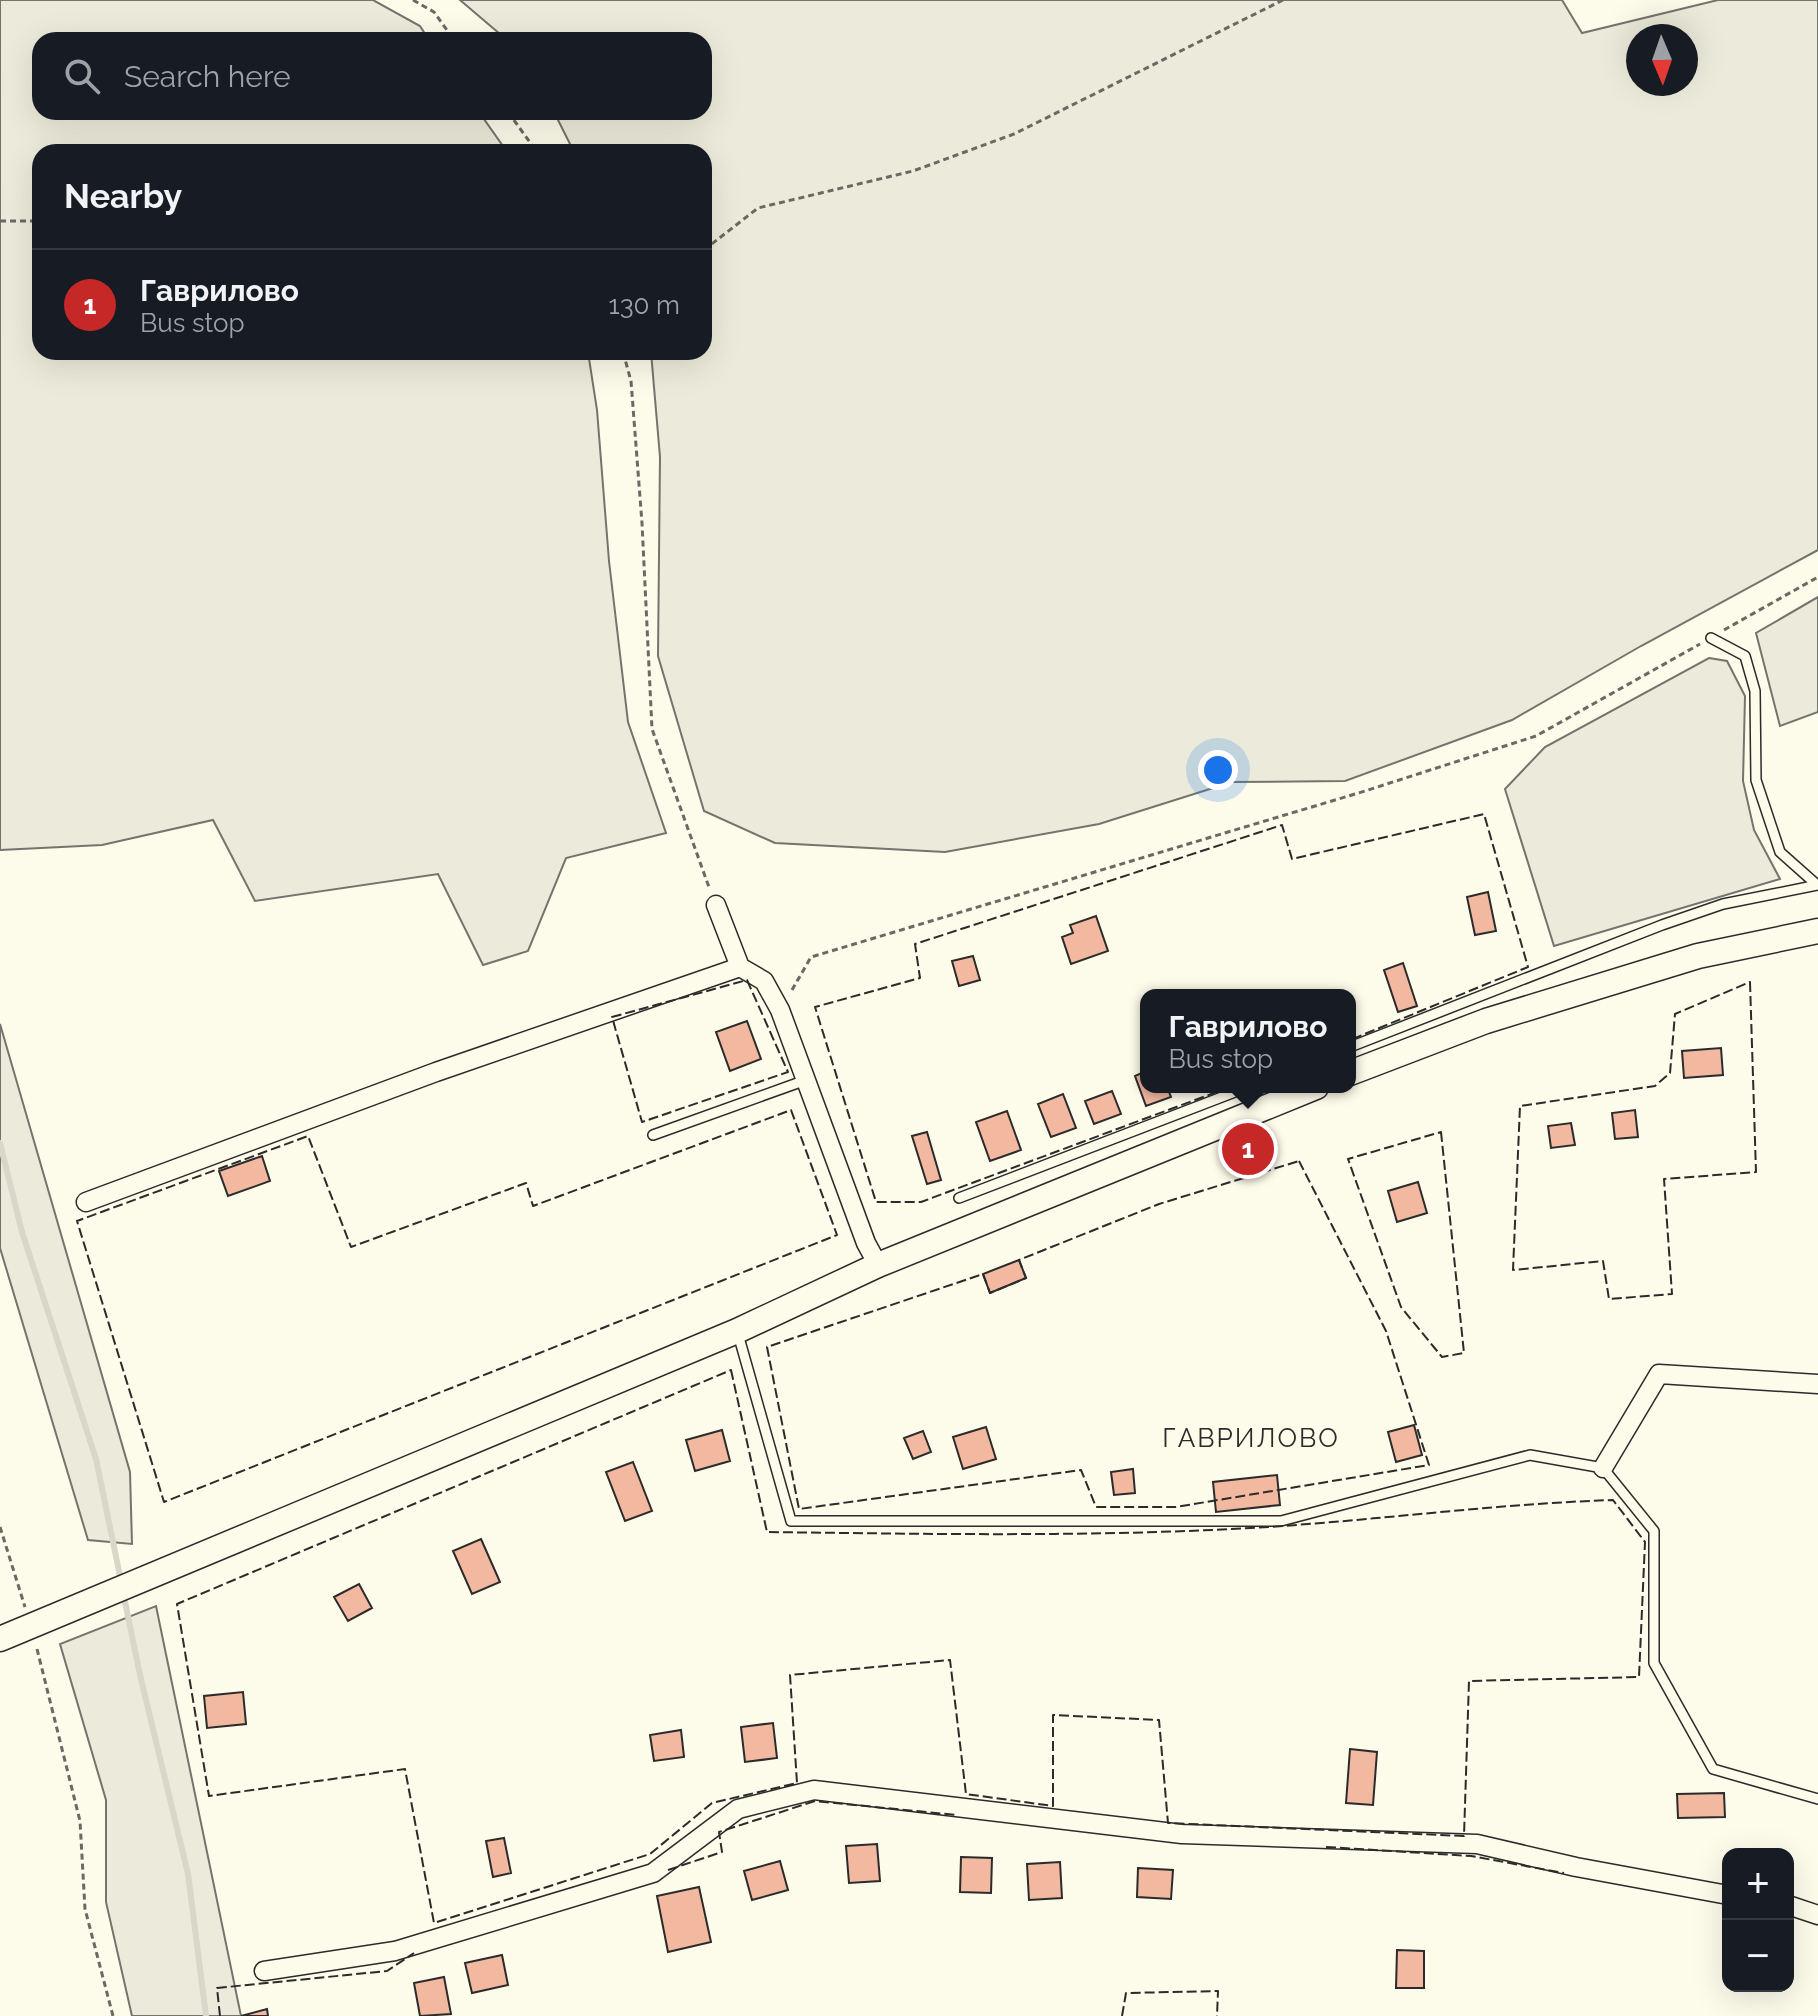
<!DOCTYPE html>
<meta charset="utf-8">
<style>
:root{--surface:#171b24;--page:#20242c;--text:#f1f3f6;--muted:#9ea1a6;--line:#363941;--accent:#c62828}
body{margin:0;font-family:Raleway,sans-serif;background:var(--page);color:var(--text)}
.controls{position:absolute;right:24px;bottom:24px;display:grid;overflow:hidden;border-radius:16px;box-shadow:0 8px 32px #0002}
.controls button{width:72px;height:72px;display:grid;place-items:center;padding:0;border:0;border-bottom:2px solid var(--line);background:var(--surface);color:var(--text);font:40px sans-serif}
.compass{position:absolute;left:1626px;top:24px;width:72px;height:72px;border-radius:50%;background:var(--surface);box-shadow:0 8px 32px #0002;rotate:178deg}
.you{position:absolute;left:1218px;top:770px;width:28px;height:28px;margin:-20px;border:6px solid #fff;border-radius:50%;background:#1a73e8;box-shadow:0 0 0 12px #1a73e833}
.badge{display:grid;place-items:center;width:52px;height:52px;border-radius:50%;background:var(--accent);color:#fff;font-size:26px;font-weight:700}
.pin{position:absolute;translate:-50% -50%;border:4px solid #fff;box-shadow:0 2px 8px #0006}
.popup{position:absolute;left:1140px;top:989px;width:216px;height:104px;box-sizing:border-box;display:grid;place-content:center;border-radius:16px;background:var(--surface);filter:drop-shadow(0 2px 6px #0005);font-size:26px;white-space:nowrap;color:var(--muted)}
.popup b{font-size:30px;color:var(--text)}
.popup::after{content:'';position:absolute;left:50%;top:100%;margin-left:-16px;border:16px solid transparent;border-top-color:var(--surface)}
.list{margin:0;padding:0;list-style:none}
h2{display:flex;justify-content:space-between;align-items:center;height:104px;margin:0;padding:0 32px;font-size:34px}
h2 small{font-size:26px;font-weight:400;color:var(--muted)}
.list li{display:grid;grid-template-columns:52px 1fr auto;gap:24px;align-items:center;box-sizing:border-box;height:112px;padding:0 32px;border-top:2px solid var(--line)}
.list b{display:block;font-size:30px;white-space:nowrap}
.list p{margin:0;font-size:26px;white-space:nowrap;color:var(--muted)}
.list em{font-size:26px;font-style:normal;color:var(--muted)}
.icon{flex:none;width:44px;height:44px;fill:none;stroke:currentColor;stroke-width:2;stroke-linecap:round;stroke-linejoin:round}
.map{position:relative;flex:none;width:1818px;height:2016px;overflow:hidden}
.search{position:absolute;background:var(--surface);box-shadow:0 8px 32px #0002;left:32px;top:32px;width:680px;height:88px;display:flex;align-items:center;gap:20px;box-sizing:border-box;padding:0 28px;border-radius:24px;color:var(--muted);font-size:30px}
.panel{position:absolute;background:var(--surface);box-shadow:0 8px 32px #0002;left:32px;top:144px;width:680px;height:216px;border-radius:24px}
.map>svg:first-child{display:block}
.green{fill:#ecebdb;stroke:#74746e;stroke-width:2;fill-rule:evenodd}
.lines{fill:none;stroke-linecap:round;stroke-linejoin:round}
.stream{stroke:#d8d7c9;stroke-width:6}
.building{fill:#f2b8a0;stroke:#2b2b2b;stroke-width:2}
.lane-casing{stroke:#2b2b2b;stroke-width:12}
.street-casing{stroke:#2b2b2b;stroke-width:21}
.secondary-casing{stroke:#2b2b2b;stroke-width:27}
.path{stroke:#6a6964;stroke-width:3;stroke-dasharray:6 4;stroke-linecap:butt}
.lane{stroke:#fdfbea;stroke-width:9}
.street{stroke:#fdfbea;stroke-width:18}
.secondary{stroke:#fdfbea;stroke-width:24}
.fence{stroke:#2b2b2b;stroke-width:2;stroke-dasharray:10 4;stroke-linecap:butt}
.labels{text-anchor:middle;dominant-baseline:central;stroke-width:6;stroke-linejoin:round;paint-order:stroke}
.quarter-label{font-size:26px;letter-spacing:2px;fill:#2b2b2b;stroke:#fdfbea}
</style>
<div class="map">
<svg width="1818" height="2016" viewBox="0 0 1818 2016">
<rect width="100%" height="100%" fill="#fdfbea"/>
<path class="green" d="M0,0H373L420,26L429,40H40V112H479L505,149L506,152H40V352H588L597,410L609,561L628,722L666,833L566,858L528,951L483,965L438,874L255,901L213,820L102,845L0,850Z
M460,0H1562L1582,33L1718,0H1818V550L1641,646L1512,720L1345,781L1232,782L1099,824L945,852L775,843L704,811L658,656L660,457L651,352H704V152H574L554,112H704V40H507ZM1638,36H1686V84H1638Z
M1818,597V712L1780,726L1756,633Z
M1709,658L1727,661L1745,696L1743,781L1754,830L1780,879L1554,946L1505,789L1545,747Z
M0,1024L130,1472L132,1544L88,1540L0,1248Z
M156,1606L241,2016H132L106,1902V1800L60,1644Z"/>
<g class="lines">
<path class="stream" d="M0,1143L22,1232L96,1459L121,1581
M123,1592L140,1675L188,1874L206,2016"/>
</g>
<path class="building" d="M1488,892L1496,931L1475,935L1467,897Z
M1096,916L1108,951L1071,964L1062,937L1073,933L1070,925Z
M973,956L980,980L959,986L952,961Z
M1403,963L1417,1006L1398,1012L1384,970Z
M747,1021L761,1059L730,1071L716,1032Z
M1721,1048L1723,1075L1684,1078L1682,1051Z
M1146,1071V1087H1167L1171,1097L1146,1106L1135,1076Z
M1112,1091L1121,1114L1094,1124L1085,1101Z
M1063,1094L1076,1128L1051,1137L1038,1104Z
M1635,1110L1638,1137L1615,1139L1612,1113Z
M1007,1111L1021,1150L990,1161L976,1122Z
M1571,1123L1575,1145L1551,1148L1548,1126Z
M927,1132L941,1180L927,1184L912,1136Z
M262,1156L270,1181L228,1196L219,1171Z
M1418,1182L1427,1213L1397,1222L1388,1191Z
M1019,1260L1026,1278L990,1293L983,1274Z
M1414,1425L1422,1455L1396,1462L1388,1432Z
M986,1427L996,1459L963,1469L953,1437Z
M722,1430L730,1461L695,1471L686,1440Z
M923,1431L931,1452L913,1459L904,1438Z
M633,1462L652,1511L625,1521L606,1472Z
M1133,1469L1135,1493L1114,1495L1111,1472Z
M1277,1475L1280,1505L1216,1512L1213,1482Z
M481,1539L500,1582L472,1594L453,1551Z
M359,1584L372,1608L348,1621L334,1597Z
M243,1692L246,1724L207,1728L204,1696Z
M773,1723L777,1758L745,1762L741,1727Z
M681,1730L684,1757L654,1761L650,1735Z
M1350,1749L1377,1752L1373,1805L1346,1803Z
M1724,1793L1725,1817L1678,1818L1677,1794Z
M504,1838L511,1873L493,1877L486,1841Z
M877,1844L880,1881L849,1883L846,1846Z
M961,1857L992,1858L991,1893L960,1892Z
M780,1861L788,1890L752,1900L744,1871Z
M1060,1862L1062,1898L1029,1900L1027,1864Z
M1138,1868L1173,1870L1171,1899L1137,1897Z
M699,1887L711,1942L668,1952L657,1896Z
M1397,1950L1424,1951V1988H1396Z
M502,1955L508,1985L472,1993L465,1963Z
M444,1977L451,2014L420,2016L414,1983Z
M267,2009L268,2016H241Z"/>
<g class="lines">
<g class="lane-casing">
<path id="lane" d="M1711,638L1745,656L1755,691L1756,780L1780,852L1817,885
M1350,1047L1662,925L1723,904L1818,885
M653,1135L806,1080
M959,1198L1248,1087
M738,1334L791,1521H1281L1530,1455L1603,1468L1654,1531V1663L1713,1769L1818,1799"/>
</g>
<g class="street-casing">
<path id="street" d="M716,905L740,967L764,981L780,1010L866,1243L878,1265
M86,1202L436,1072L740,967
M1603,1468L1659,1374L1818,1384
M1788,1905L1818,1915
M264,1971L395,1951L653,1873L738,1809L814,1790L1182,1834L1477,1844L1576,1867L1728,1895"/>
</g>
<g class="secondary-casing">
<path id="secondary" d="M1350,1073L1486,1021L1698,956L1818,931
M0,1639L737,1331L878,1265L1316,1087"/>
</g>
<path class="path" d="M413,0L434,12L454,40
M508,112L537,152
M0,221H40
M704,250L758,208L913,171L1014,134L1283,0
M623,352L631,381L642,523L652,729L710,890
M1724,630L1818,577
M792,990L811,957L1365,791L1536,736L1700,644
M0,1527L25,1607
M37,1649L80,1821L85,1909L113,2016"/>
<use href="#lane" class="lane"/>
<use href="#street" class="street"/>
<use href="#secondary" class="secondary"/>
<path class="fence" d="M747,980L788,1072L642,1122L612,1017Z
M1750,982L1756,1172L1664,1179L1672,1294L1609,1299L1603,1261L1513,1270L1520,1106L1655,1086L1670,1073L1675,1014Z
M1230,1087L921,1202H876L815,1007L920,978L915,944L1282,825L1292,859L1484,814L1528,967L1350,1040
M791,1110L837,1235L164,1502L77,1221L308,1136L351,1247L526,1183L533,1206Z
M1441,1132L1464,1353L1442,1357L1401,1307L1348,1159Z
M1299,1161L1386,1331L1429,1465L1176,1507H1096L1081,1470L799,1509L767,1347L983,1274L990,1293L1026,1278L1019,1260L1159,1204Z
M731,1370L767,1532C928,1534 1090,1537 1251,1528C1372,1521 1492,1504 1613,1500L1645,1542L1639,1677L1469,1681L1464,1836L1168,1823L1159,1720L1053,1715V1806L966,1794L950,1660L790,1675L797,1783L712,1803L650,1854L434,1923L405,1769L209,1796L177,1604Z
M1326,1847L1471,1856L1564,1873
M668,1870L722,1852L719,1832L815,1801L956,1815
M220,2016L217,1988L387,1971L414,1953
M1122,2016L1126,1993L1218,1991L1217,2016"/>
</g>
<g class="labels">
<g class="quarter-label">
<text x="1251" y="1438">ГАВРИЛОВО</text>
</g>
</g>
</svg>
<div class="controls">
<button>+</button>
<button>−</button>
</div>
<svg class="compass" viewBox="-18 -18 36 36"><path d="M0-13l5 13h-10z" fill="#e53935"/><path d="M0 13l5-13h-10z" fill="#9ea1a6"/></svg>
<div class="you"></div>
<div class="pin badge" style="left:1248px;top:1149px">1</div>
<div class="popup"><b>Гаврилово</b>Bus stop</div>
<div class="search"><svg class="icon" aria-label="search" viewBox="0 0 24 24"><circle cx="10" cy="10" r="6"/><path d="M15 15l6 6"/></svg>Search here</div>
<section class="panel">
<h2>Nearby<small></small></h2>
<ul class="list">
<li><span class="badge">1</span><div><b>Гаврилово</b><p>Bus stop</p></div><em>130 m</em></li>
</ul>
</section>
</div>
